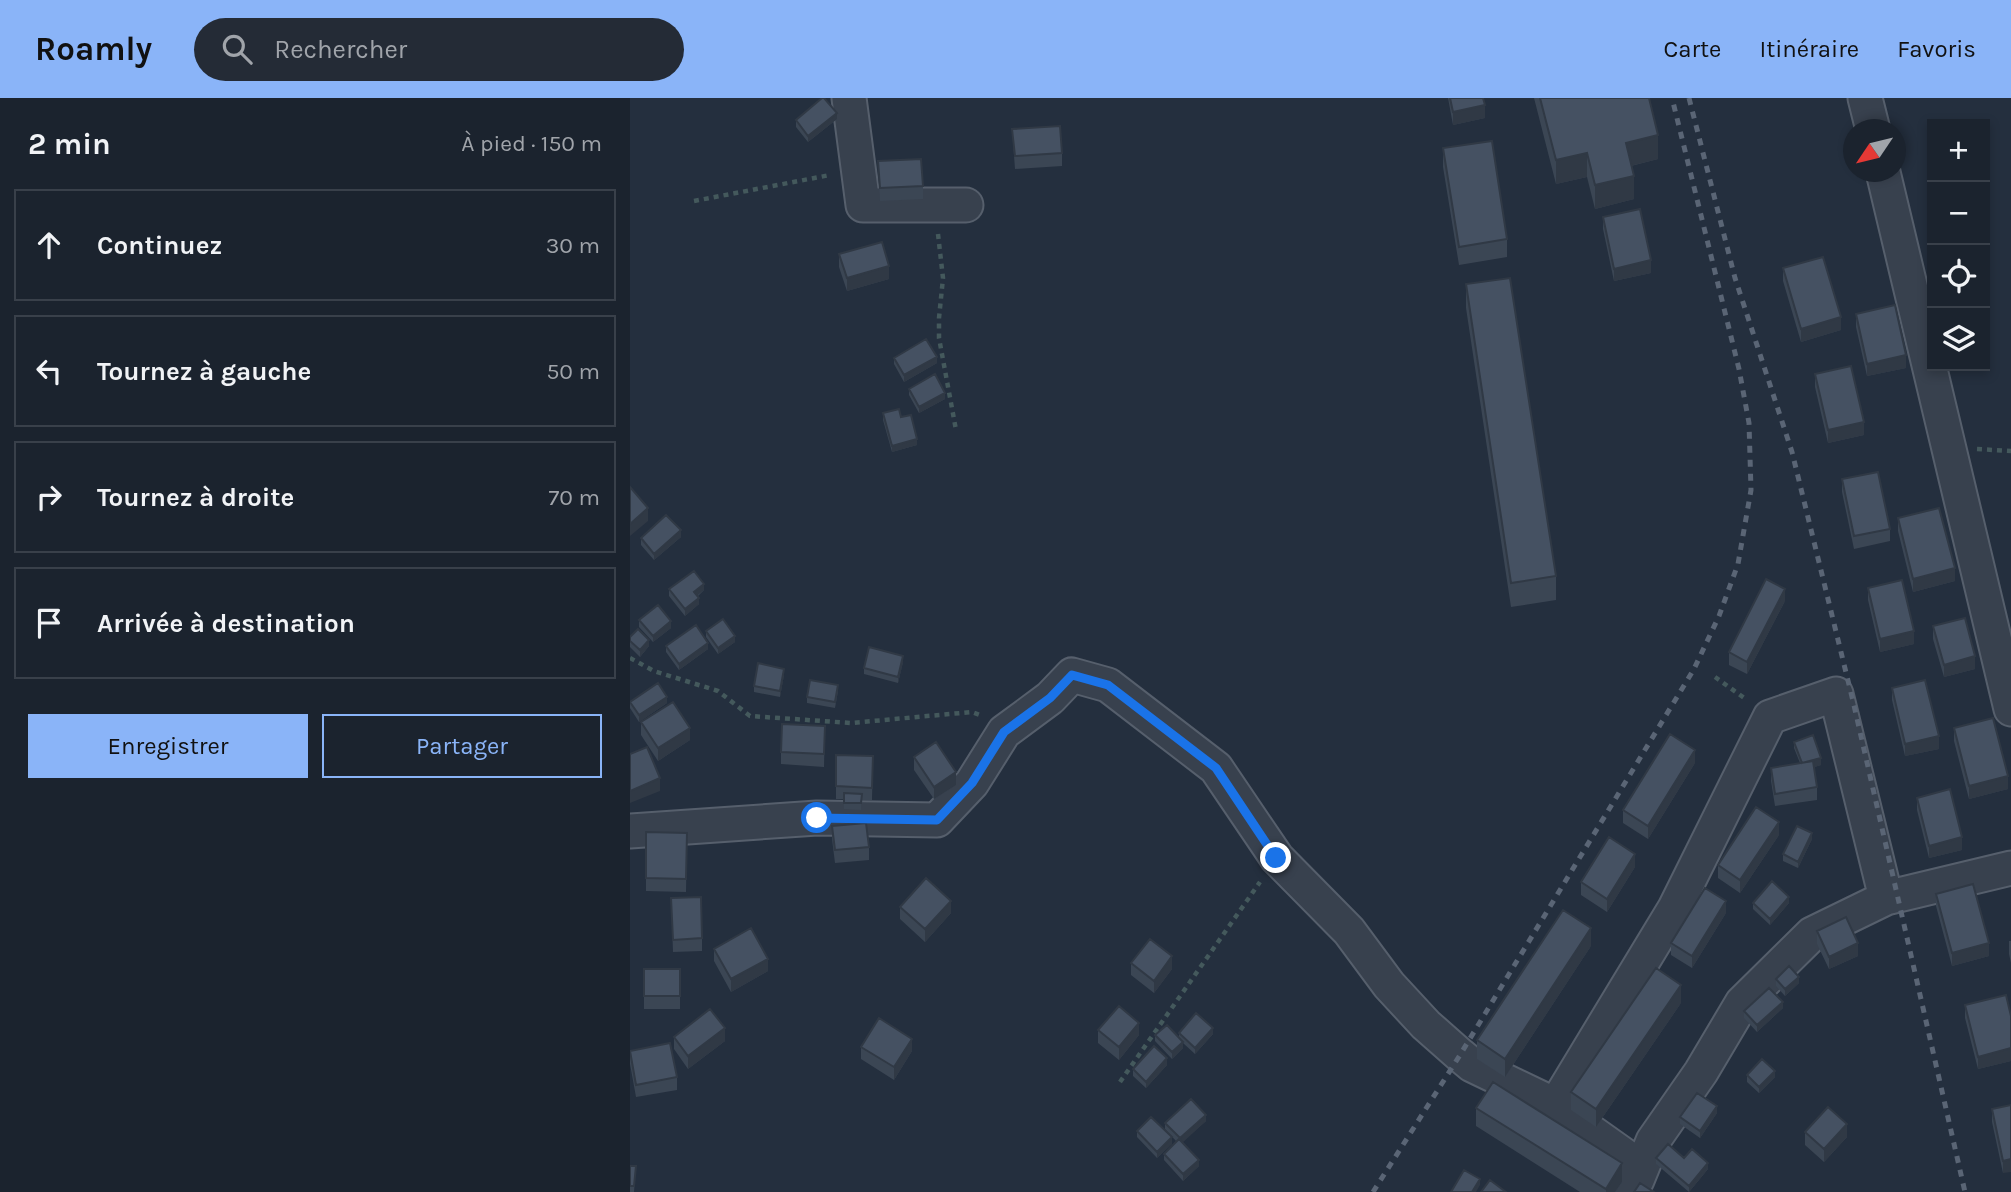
<!DOCTYPE html>
<html lang="fr">
<meta charset="utf-8">
<style>
:root{--surface:#1b232e;--page:#242b36;--text:#f1f3f6;--muted:#a0a4aa;--line:#39404a;--accent:#8ab4f8}
body{margin:0;font-family:Karla,sans-serif;background:var(--page);color:var(--text)}
.controls{position:absolute;right:21px;top:21px;display:grid;overflow:hidden;border-radius:0px;box-shadow:0 4px 10px #0003}
.controls button{width:63px;height:63px;display:grid;place-items:center;padding:0;border:0;border-bottom:2px solid var(--line);background:var(--surface);color:var(--text);font:35px sans-serif}
.compass{position:absolute;left:1213px;top:21px;width:63px;height:63px;border-radius:50%;background:var(--surface);box-shadow:0 4px 10px #0003;rotate:235deg}
.stop{position:absolute;width:21px;height:21px;margin:-16px;border:5px solid #1a73e8;border-radius:50%;background:#fff}
.stop.end{background:#1a73e8;border-color:#fff;box-shadow:0 2px 7px #0008}
.list{margin:0;padding:0;list-style:none}
h2{display:flex;justify-content:space-between;align-items:center;height:91px;margin:0;padding:0 28px;font-size:30px}
h2 small{font-size:23px;font-weight:400;color:var(--muted)}
.list li{display:grid;grid-template-columns:46px 1fr auto;gap:21px;align-items:center;box-sizing:border-box;height:112px;margin:0 14px 14px;padding:0 14px;border:2px solid var(--line);border-radius:0px}
.list b{display:block;font-size:26px;white-space:nowrap}
.list em{font-size:23px;font-style:normal;color:var(--muted)}
.actions{display:flex;gap:14px;padding:21px 28px}
.actions a{flex:1;padding:16px 0;border:2px solid var(--accent);border-radius:0px;text-align:center;font-size:24px;color:var(--accent)}
.actions .main{background:var(--accent);color:#111}
.icon{flex:none;width:38px;height:38px;fill:none;stroke:currentColor;stroke-width:2;stroke-linecap:round;stroke-linejoin:round}
.map{position:relative;flex:none;width:1381px;height:1094px;overflow:hidden}
header{display:flex;align-items:center;gap:42px;box-sizing:border-box;height:98px;padding:0 35px;background:var(--accent);color:#111}
header strong{font-size:33px}
nav{display:flex;gap:38px;margin-inline-start:auto;font-size:24px}
.search{width:490px;height:63px;background:var(--page);display:flex;align-items:center;gap:18px;box-sizing:border-box;padding:0 24px;border-radius:38px;color:var(--muted);font-size:26px}
main{display:flex}
aside{flex:1;background:var(--surface)}
.map>svg:first-child{display:block}
.lines{fill:none;stroke-linecap:round;stroke-linejoin:round}
.minor-casing{stroke:#565f6c;stroke-width:37}
.path{stroke:#44595c;stroke-width:4.5;stroke-dasharray:5 5;stroke-linecap:butt}
.minor{stroke:#38414e;stroke-width:33}
.rail{stroke:#5a6575;stroke-width:5;stroke-dasharray:7 7;stroke-linecap:butt}
.wall{fill:#3b4654}
.shaded-wall{fill:#303945}
.building{fill:#455162;stroke:#303945;stroke-width:2}
.route{stroke:#1a73e8;stroke-width:9}
</style>
<header>
<strong>Roamly</strong>
<div class="search"><svg class="icon" aria-label="search" viewBox="0 0 24 24"><circle cx="10" cy="10" r="6"/><path d="M15 15l6 6"/></svg>Rechercher</div>
<nav><a>Carte</a><a>Itinéraire</a><a>Favoris</a></nav>
</header>
<main>
<aside>
<h2>2 min<small>À pied · 150 m</small></h2>
<ul class="list">
<li><svg class="icon" aria-label="ahead" viewBox="0 0 24 24"><path d="M12 20V5M6 11l6-6 6 6"/></svg><div><b>Continuez</b></div><em>30 m</em></li>
<li><svg class="icon" aria-label="left" viewBox="0 0 24 24"><path d="M17 20v-9H6M10 6l-5 5 5 5"/></svg><div><b>Tournez à gauche</b></div><em>50 m</em></li>
<li><svg class="icon" aria-label="right" viewBox="0 0 24 24"><path d="M7 20v-9h11M14 6l5 5-5 5"/></svg><div><b>Tournez à droite</b></div><em>70 m</em></li>
<li><svg class="icon" aria-label="arrive" viewBox="0 0 24 24"><path d="M6 21V4h12l-3 4 3 4H6"/></svg><div><b>Arrivée à destination</b></div></li>
</ul>
<div class="actions"><a class="main">Enregistrer</a><a>Partager</a></div>
</aside>
<div class="map">
<svg width="1381" height="1094" viewBox="0 0 1381 1094">
<rect width="100%" height="100%" fill="#242f3e"/>
<g class="lines">
<g class="minor-casing">
<path id="minor" d="M219,0L233,107H336
M1235,0L1243,32
M1253,74L1381,611
M0,733L187,720L307,722L342,685L374,634L420,600L442,577L478,587L586,670L647,760L719,833L759,887L796,927L830,957L842,967L919,1004L1012,1070
M1256,800L1381,770
M925,1008L1045,810L1140,619L1206,596L1256,800L1182,836L1112,905L1071,974L1023,1043L1007,1082L998,1094"/>
</g>
<path class="path" d="M64,103L200,77
M308,136L313,180L309,220V240L326,332
M1347,351L1381,353
M0,560L24,573L88,593L120,618L221,625L342,614L350,617
M1085,579L1117,602
M490,984L630,784"/>
<use href="#minor" class="minor"/>
<path class="rail" d="M1059,0L1105,180L1162,354L1223,603L1335,1094
M743,1094L830,957L1064,571L1089,518L1108,466L1121,392L1119,325L1109,271L1042,0"/>
</g>
<path class="wall" d="M818,0H853L855,20L823,27Z
M904,0H1019L1028,61L1001,68L1004,101L965,111L957,79L926,86Z
M207,21L178,44L166,29V22Z
M382,31L432,55V68L385,71Z
M813,50L877,141V159L829,167L813,69Z
M248,63L293,88V101L250,103Z
M973,119L1021,175L984,183L973,131Z
M209,156L259,181L217,193L209,169Z
M1153,170L1211,232L1171,244L1153,183Z
M836,186L926,478V502L881,509L836,210Z
M1226,216L1276,270L1237,278L1226,229Z
M264,260L307,265L274,284L264,266Z
M1185,276L1234,337L1198,345L1185,289Z
M279,291L315,301L289,315L279,297Z
M253,315L271,319L287,347L262,354L253,322Z
M1212,381L1260,431V443L1224,451L1212,394Z
M1268,420L1325,483L1283,494L1268,433Z
M51,439L24,462L11,447V440Z
M1238,490L1284,546L1250,554L1238,502Z
M39,491L74,492L68,498L69,506L55,518L39,498Z
M1155,503L1117,576L1099,567V554Z
M9,522L41,530L23,544L9,529Z
M1303,528L1345,571L1314,579L1303,541Z
M76,533L105,544L88,556L76,539Z
M0,539L19,548L10,559L0,549Z
M36,548L78,551L49,572L36,554Z
M273,564L268,585L234,576V570Z
M154,577L150,599L124,594V588Z
M1262,590L1309,651L1275,658L1262,602Z
M208,593L205,610L177,605V599Z
M0,604L37,605L9,624L0,610Z
M11,624L60,642L28,663L11,637Z
M195,628L194,669L151,666V654Z
M1324,630L1378,691L1339,701L1324,643Z
M1164,644L1191,667L1184,669L1187,689V702L1145,708L1141,683V670L1170,665L1164,650Z
M206,657L243,658L242,702H231V712L214,711V701H206Z
M284,659L326,687L304,701L284,672Z
M1065,665L1018,741L993,725V712Z
M1287,700L1332,752L1299,760L1287,712Z
M202,728L239,749V762L205,765L202,741Z
M57,735L56,794L16,793V780Z
M1149,737L1110,795L1088,780V767Z
M1182,741L1168,770L1153,763V756Z
M1005,769L977,814L951,797V784Z
M1306,796L1359,858L1322,868L1306,808Z
M41,800L72,840V853L43,854Z
M1123,805H1159L1140,827L1123,811Z
M270,809L321,815L295,844L270,821Z
M1096,815L1062,870L1041,857V845Z
M1187,833L1228,858L1199,871L1187,846Z
M1379,843H1381V865L1379,856Z
M961,848L875,979L847,961V942Z
M84,851L138,873L101,894L84,863Z
M501,865L542,871L524,895L501,877Z
M14,871H50V911H14Z
M1146,881L1169,885L1155,898L1146,888Z
M1051,905L966,1029L941,1012V994Z
M1335,907L1381,918V963L1348,971L1335,920Z
M1153,910L1127,934L1114,920V913Z
M468,932L509,937L489,962L468,945Z
M549,935L583,936L565,956L553,945V950L542,961L525,943V937L549,939Z
M44,939L95,943L58,971L44,951Z
M231,949L282,953L264,982L231,961Z
M0,953L47,979V992L6,999L0,966Z
M537,967L516,990L503,978V971Z
M1117,977L1145,979L1129,995L1117,984Z
M1381,1007L1373,1075L1362,1024V1011Z
M846,1010L992,1084L985,1094H950L846,1028Z
M1087,1015L1070,1040L1050,1026V1019Z
M576,1023L552,1044L569,1068L553,1083L534,1062V1056L546,1043L535,1031V1025Z
M507,1033L542,1046L527,1060L507,1039Z
M1175,1034L1217,1039L1194,1064L1175,1047Z
M1026,1060H1054L1078,1071L1059,1094L1026,1066Z
M0,1068H6L4,1094H0Z"/>
<path class="shaded-wall" d="M855,7V20L823,27V14Z
M207,15V21L178,44V38Z
M1028,37V61L996,69V45Z
M957,55V79L926,86V62Z
M1004,78V101L965,111V87Z
M1021,162V175L984,183V171Z
M259,168V181L217,193V180Z
M1211,219V232L1171,244V231Z
M1276,257V270L1237,278V266Z
M307,259V265L274,284V277Z
M315,295V301L289,315V309Z
M1234,324V337L1198,345V332Z
M287,341V347L262,354V348Z
M18,410V423L0,438V426Z
M51,432V439L24,462V456Z
M1325,470V483L1283,494V481Z
M74,486V492L64,500V494Z
M1155,491V503L1117,576V564Z
M69,500V506L55,518V511Z
M41,523V530L23,544V538Z
M1284,533V546L1250,554V541Z
M105,538V544L88,556V550Z
M19,542V548L10,559V552Z
M78,545V551L49,572V566Z
M273,558V564L268,585V579Z
M1345,558V571L1314,579V567Z
M154,571V577L150,599V593Z
M37,599V605L9,624V617Z
M60,630V642L28,663V650Z
M1309,638V651L1275,658V646Z
M1065,652V665L1018,741V728Z
M1191,660V667L1172,673V666Z
M326,674V687L304,701V689Z
M1378,678V691L1339,701V688Z
M30,680V693L0,705V693Z
M1149,724V737L1110,795V782Z
M1182,735V741L1168,770V764Z
M1332,739V752L1299,760V748Z
M1005,756V769L977,814V801Z
M1159,799V805L1140,827V821Z
M321,803V815L295,844V831Z
M1096,803V815L1062,870V858Z
M961,830V848L875,979V961Z
M1228,845V858L1199,871V859Z
M1359,845V858L1322,868V855Z
M542,858V871L524,895V883Z
M138,861V873L101,894V881Z
M1169,879V885L1155,898V891Z
M1051,887V905L966,1029V1011Z
M1153,904V910L1127,934V927Z
M509,925V937L489,962V949Z
M95,930V943L58,971V958Z
M583,930V936L565,956V950Z
M282,941V953L264,982V969Z
M553,944V950L542,961V954Z
M1381,950V963L1348,971V959Z
M537,960V967L516,990V984Z
M1145,973V979L1129,995V989Z
M1087,1008V1015L1070,1040V1033Z
M576,1017V1023L550,1047V1040Z
M1217,1026V1039L1194,1064V1051Z
M542,1039V1046L527,1060V1054Z
M1381,1061V1074L1373,1075V1063Z
M569,1062V1068L553,1083V1076Z
M992,1065V1084L985,1094H976V1091Z
M1078,1065V1071L1059,1094V1088Z
M850,1081V1087L846,1094H842Z"/>
<path class="building" d="M192,0H194L207,15L178,38L166,22Z
M820,0H853L855,7L823,14Z
M910,0H1019L1028,37L996,45L1004,78L965,87L957,55L926,62Z
M430,28L432,55L385,58L382,31Z
M862,43L877,141L829,149L813,50Z
M291,61L293,88L250,90L248,63Z
M1010,111L1021,162L984,171L973,119Z
M252,144L259,168L217,180L209,156Z
M1193,159L1211,219L1171,231L1153,170Z
M880,180L926,478L881,485L836,186Z
M1265,207L1276,257L1237,266L1226,216Z
M296,241L307,259L274,277L264,260Z
M1221,268L1234,324L1198,332L1185,276Z
M305,276L315,295L289,309L279,291Z
M269,311L271,319L281,317L287,341L262,348L253,315Z
M1248,374L1260,431L1224,438L1212,381Z
M0,389L18,410L0,426Z
M1309,410L1325,470L1283,481L1268,420Z
M36,417L51,432L24,456L11,440Z
M64,473L74,486L64,494L69,500L55,511L39,491Z
M1136,481L1155,491L1117,564L1099,554Z
M1272,482L1284,533L1250,541L1238,490Z
M28,507L41,523L23,538L9,522Z
M1335,520L1345,558L1314,567L1303,528Z
M93,521L105,538L88,550L76,533Z
M66,527L78,545L49,566L36,548Z
M8,531L19,542L10,552L0,543V539Z
M239,549L273,558L268,579L234,570Z
M128,565L154,571L150,593L124,588Z
M180,582L208,587L205,604L177,599Z
M1295,582L1309,638L1275,646L1262,590Z
M28,585L37,599L9,617L0,604Z
M43,604L60,630L28,650L11,624Z
M1363,620L1378,678L1339,688L1324,630Z
M152,626L195,628L194,656L151,654Z
M1040,636L1065,652L1018,728L993,712Z
M1183,637L1191,660L1172,665L1164,644Z
M306,644L326,674L304,689L284,659Z
M17,649L30,680L0,693V656Z
M206,657L243,658L242,690L206,688Z
M1183,663L1187,689L1145,696L1141,670Z
M1320,691L1332,739L1299,748L1287,700Z
M214,695L232,696L231,705H214Z
M1126,709L1149,724L1110,782L1088,767Z
M236,725L239,749L205,752L202,728Z
M1167,728L1182,735L1168,764L1153,756Z
M16,734L57,735L56,781L16,780Z
M979,739L1005,756L977,801L951,784Z
M296,780L321,803L295,831L270,809Z
M1142,783L1159,799L1140,821L1123,805Z
M1343,786L1359,845L1322,855L1306,796Z
M1075,790L1096,803L1062,858L1041,845Z
M71,799L72,840L43,842L41,800Z
M933,812L961,830L875,961L847,942Z
M1216,819L1228,845L1199,859L1187,833Z
M121,830L138,861L101,881L84,851Z
M520,841L542,858L524,883L501,865Z
M1159,868L1169,879L1155,891L1146,881Z
M1026,870L1051,887L966,1011L941,994Z
M14,871H50V898H14Z
M1139,890L1153,904L1127,927L1114,913Z
M1376,897L1381,918V950L1348,959L1335,907Z
M489,908L509,925L489,949L468,932Z
M80,911L95,930L58,958L44,939Z
M566,915L583,930L565,950L549,935Z
M249,920L282,941L264,969L231,949Z
M537,927L553,944L542,954L525,937Z
M40,945L47,979L6,987L0,953Z
M524,948L537,960L516,984L503,971Z
M1132,961L1145,973L1129,989L1117,977Z
M863,984L992,1065L976,1091L846,1010Z
M1067,995L1087,1008L1070,1033L1050,1019Z
M561,1001L576,1017L550,1040L535,1025Z
M1381,1007V1061L1373,1063L1362,1011Z
M1198,1009L1217,1026L1194,1051L1175,1034Z
M521,1019L542,1039L527,1054L507,1033Z
M549,1041L569,1062L553,1076L534,1056Z
M1038,1046L1054,1060L1062,1051L1078,1065L1059,1088L1026,1060Z
M0,1068H6L4,1088H0Z
M834,1072L850,1081L842,1094H821Z
M860,1082L876,1094H851Z
M1010,1085L1024,1094H1004Z"/>
<g class="lines">
<path class="route" d="M187,720L307,722L342,685L374,634L420,600L442,577L478,587L586,670L646,760"/>
</g>
</svg>
<div class="controls">
<button>+</button>
<button>−</button>
<button><svg class="icon" aria-label="locate" viewBox="0 0 24 24"><circle cx="12" cy="12" r="6"/><path d="M12 2v4M12 18v4M2 12h4M18 12h4"/></svg></button>
<button><svg class="icon" aria-label="layers" viewBox="0 0 24 24"><path d="M12 4l9 5-9 5-9-5zM3 14l9 5 9-5"/></svg></button>
</div>
<svg class="compass" viewBox="-18 -18 36 36"><path d="M0-13l5 13h-10z" fill="#e53935"/><path d="M0 13l5-13h-10z" fill="#a0a4aa"/></svg>
<div class="stop" style="left:187px;top:720px"></div>
<div class="stop end" style="left:646px;top:760px"></div>
</div>
</main>
